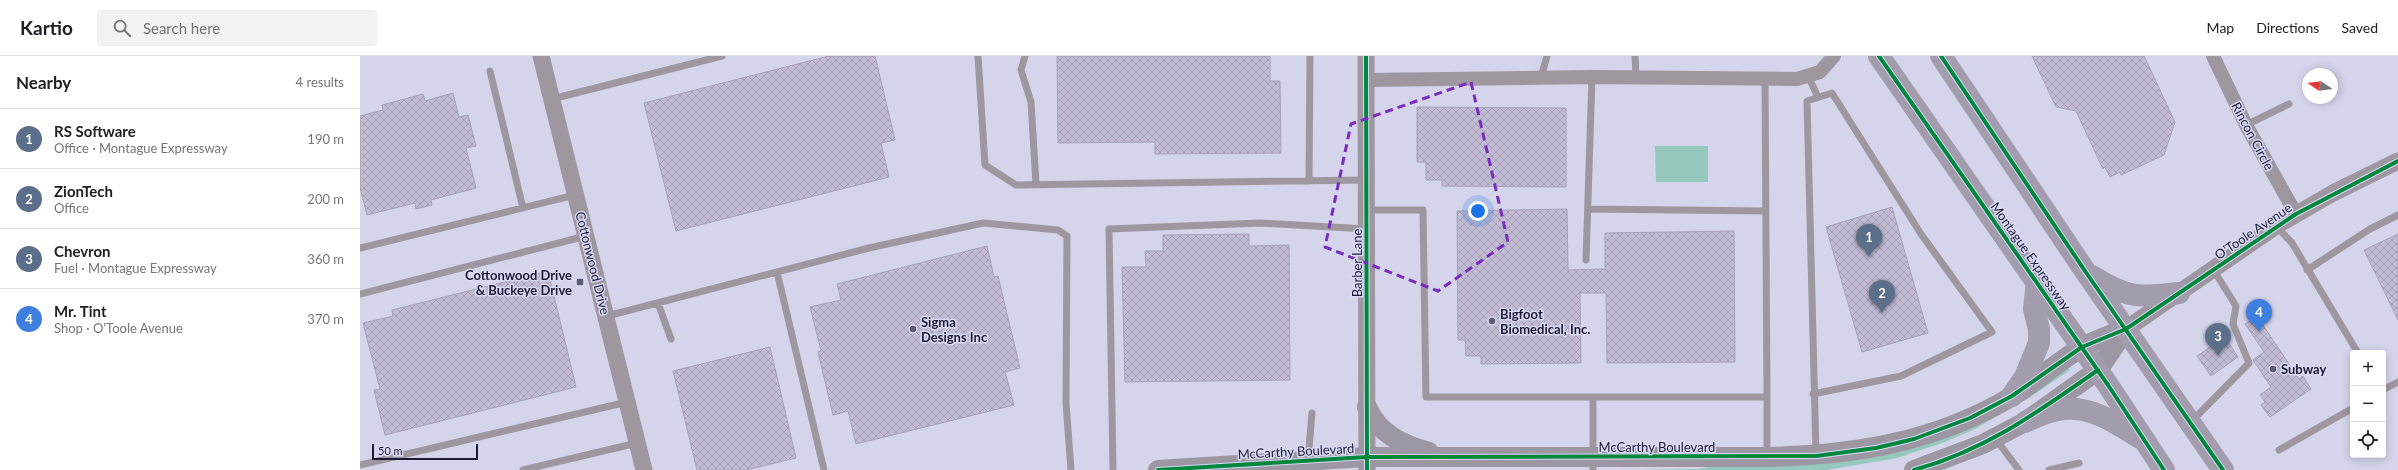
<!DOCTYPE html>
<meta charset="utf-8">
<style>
:root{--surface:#fff;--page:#f2f2f2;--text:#202124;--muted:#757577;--line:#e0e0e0;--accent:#5c5b73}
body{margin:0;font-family:Lato,sans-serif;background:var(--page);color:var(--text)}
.controls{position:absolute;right:12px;bottom:12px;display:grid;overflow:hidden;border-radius:4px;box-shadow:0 2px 10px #0003}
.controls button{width:36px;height:36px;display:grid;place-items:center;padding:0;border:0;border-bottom:1px solid var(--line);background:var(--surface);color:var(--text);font:20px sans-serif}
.compass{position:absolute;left:1942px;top:12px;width:36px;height:36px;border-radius:50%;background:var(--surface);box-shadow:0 2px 10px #0003;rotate:283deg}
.scale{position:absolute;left:12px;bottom:10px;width:106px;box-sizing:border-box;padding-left:4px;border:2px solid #1c1a33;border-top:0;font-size:11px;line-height:14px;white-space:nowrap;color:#1c1a33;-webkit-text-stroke:3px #d9daf5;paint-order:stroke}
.you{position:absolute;left:1118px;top:155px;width:14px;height:14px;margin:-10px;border:3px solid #fff;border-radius:50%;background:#1a73e8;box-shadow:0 0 0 6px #1a73e833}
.badge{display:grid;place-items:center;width:26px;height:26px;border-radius:50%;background:var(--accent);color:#fff;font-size:13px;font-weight:700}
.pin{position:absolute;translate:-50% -33px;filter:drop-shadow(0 1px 2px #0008)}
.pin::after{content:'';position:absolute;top:21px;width:14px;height:12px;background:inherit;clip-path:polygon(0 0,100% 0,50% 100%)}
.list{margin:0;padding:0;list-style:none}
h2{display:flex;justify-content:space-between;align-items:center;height:52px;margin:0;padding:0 16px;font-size:17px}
h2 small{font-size:13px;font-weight:400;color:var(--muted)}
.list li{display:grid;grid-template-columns:26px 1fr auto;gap:12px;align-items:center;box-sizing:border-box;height:60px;padding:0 16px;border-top:1px solid var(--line)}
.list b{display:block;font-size:15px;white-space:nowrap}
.list p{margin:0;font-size:13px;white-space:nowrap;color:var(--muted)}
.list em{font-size:13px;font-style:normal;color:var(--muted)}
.icon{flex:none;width:22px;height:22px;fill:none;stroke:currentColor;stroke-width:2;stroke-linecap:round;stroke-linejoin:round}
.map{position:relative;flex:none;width:2038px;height:414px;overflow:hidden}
header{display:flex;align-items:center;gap:24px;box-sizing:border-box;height:56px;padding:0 20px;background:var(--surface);border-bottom:1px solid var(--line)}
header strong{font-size:19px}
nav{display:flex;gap:22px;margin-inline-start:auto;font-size:14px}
.search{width:280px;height:36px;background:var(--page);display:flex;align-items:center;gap:10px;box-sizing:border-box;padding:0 14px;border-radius:4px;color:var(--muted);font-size:15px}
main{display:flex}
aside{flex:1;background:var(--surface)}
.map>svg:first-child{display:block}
.grass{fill:#96c8be}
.building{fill:url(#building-cross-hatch);stroke:#a7a2b8}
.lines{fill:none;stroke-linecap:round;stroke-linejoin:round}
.service{stroke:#9e97a0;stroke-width:7}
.minor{stroke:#9e97a0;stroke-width:14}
.tertiary{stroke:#9e97a0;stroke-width:17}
.secondary{stroke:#9d97a4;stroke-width:20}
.trunk{stroke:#a29cac;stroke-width:22}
.cycleway-casing{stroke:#d9daf5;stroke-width:6}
.cycleway{stroke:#00873e;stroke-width:4}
.marked{fill:none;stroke:#7b2cbf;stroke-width:3;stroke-dasharray:8 5;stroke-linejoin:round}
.poi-dot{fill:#5c5b73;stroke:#d9daf5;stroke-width:1.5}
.labels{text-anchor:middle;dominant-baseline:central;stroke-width:3;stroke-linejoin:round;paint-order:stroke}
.street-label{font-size:13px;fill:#1c1a33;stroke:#d9daf5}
.poi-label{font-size:13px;font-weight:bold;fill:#1c1a33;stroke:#d9daf5;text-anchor:start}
</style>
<header>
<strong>Kartio</strong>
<div class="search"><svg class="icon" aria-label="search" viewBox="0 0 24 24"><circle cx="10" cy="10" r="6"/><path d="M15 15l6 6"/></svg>Search here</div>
<nav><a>Map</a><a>Directions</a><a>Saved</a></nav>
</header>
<main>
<aside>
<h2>Nearby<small>4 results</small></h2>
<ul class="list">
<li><span class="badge" style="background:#5c6f8a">1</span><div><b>RS Software</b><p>Office · Montague Expressway</p></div><em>190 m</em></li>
<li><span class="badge" style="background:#5c6f8a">2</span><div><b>ZionTech</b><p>Office</p></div><em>200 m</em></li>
<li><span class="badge" style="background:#5c6f8a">3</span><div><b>Chevron</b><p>Fuel · Montague Expressway</p></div><em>360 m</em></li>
<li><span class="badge" style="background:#3f7fe0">4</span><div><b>Mr. Tint</b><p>Shop · O’Toole Avenue</p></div><em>370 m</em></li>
</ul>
</aside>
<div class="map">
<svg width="2038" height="414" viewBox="0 0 2038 414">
<defs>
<pattern id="building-cross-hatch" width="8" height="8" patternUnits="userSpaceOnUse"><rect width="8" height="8" fill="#c1bbd3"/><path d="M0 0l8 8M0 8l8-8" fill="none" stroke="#a5a0b6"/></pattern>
</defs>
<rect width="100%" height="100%" fill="#d4d4eb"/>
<path class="grass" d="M1295,90H1348V126H1296Z
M1708,312L1710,314L1669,342L1613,374L1585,386L1537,402L1466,414H1260L1338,413L1363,408L1489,404Z"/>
<path class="building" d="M469,0H515L535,84L521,87L529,121L316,175L284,47Z
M697,0H910V25H920L921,97L795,98V86L698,87Z
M1672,0H1784L1815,66L1804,99L1761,119L1760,116L1750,121L1745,111L1743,113L1716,55L1696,51Z
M93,37L99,61L108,59L116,90L106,92L116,132L71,144L72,149L56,153L55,147L7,159L0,132V60L23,54L22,49L63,38L65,45Z
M1057,51L1206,52V131L1082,130V124H1066V106H1057Z
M1532,151L1568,277L1502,296L1466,171Z
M1207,153L1208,214L1245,213V177L1374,175L1375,306L1247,307L1246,237H1220L1221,307L1121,308V300H1106L1105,284H1098L1097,155Z
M889,178V190L929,189L930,324L765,326L762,211H786L785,195H803V179Z
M2038,178V264L2004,194Z
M627,190L634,221L638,220L660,312L645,316L654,349L496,388L488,355L473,359L458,296L461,295L450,251L481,244L477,228Z
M188,215L216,331L25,379L14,334L20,333L3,267L33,260L32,254Z
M1897,260L1939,323L1943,320L1951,333L1910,361L1901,349L1905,346L1900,339L1911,331L1893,304L1904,296L1885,268Z
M1865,281L1878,301L1851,320L1837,300Z
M410,291L436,402L386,414H337L313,315Z"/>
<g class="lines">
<path class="service" d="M618,0L625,109L656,129L1006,124
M665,0L661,14L671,46L676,128
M1275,0L1276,21
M130,15L163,152
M1448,20L1458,41
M1181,21L1187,0
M192,43L362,0
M1886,69L1929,48
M949,125L950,0
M1228,153L1406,155
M1007,154H1063L1066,341H1407L1405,22
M1916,170L1932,187L1998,297
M0,192L215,139
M1226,204L1232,21
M1947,214L2010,173L2038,159
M417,216L464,414
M0,238L226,180
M298,247L311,283
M247,260L509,192L623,167L698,174L707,180L706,347L711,414
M2023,334L2038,326
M1453,338L1541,320L1632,276L1561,178L1472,37L1447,45L1456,398
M1832,365L1889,307L1873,268L1876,250L1853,213
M1635,382L1659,414
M1919,394L1993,352
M1407,400V341
M948,404L952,357
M0,409L267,346
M163,414L277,387
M753,414L749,173L900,167L1006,173
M1233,414V341
M1689,414L1719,407"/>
<path class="minor" d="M1853,0L1886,69L1936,158
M1006,24L1232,21L1437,23L1460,16L1474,0"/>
<path class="tertiary" d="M181,0L284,414
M1006,0L1007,414
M1766,273L1916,170L1973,137L2038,105"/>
<path class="secondary" d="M1007,351C1018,377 1042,389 1069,396
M798,414L1006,401H1407C1495,399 1575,386 1651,341C1676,326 1697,306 1721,292C1735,284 1751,279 1766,273
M1554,414L1623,388L1665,366L1738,314L1766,273"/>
<path class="trunk" d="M1519,0L1748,329L1804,414
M1581,0L1725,215L1863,414
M1732,220C1766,242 1780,242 1819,237
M1652,340L1665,321L1679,287V273L1674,253L1677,225
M1665,366C1674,362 1684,357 1694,355C1726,346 1754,366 1780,382"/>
<g class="cycleway-casing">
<path id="cycleway" d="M1006,0L1007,414
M1519,0L1748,329L1804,414
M1581,0L1725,215L1863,414
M798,414L1006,401L1456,400L1516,392L1554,383L1610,362L1652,340L1722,291L1766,273L1936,158L2038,105
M1554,414C1626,394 1678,356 1738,314"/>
</g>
<use href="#cycleway" class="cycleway"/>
</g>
<path class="marked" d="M1111,26L1148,186L1078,235L965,191L991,68Z"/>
<g class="poi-dot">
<rect x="216" y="222" width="8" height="8" rx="2"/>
<circle cx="1132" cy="265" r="4"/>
<circle cx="553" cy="273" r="4"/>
<circle cx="1913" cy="313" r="4"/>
</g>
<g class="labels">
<g class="street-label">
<text transform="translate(1893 80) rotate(62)">Rincon Circle</text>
<text transform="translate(1893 175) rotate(-34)">O’Toole Avenue</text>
<text transform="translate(1671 200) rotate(55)">Montague Expressway</text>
<text transform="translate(233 207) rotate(76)">Cottonwood Drive</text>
<text transform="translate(997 207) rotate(-90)">Barber Lane</text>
<text x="1297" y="391">McCarthy Boulevard</text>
<text transform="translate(936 395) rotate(-3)">McCarthy Boulevard</text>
</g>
<g class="poi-label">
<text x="212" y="219" text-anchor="end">Cottonwood Drive<tspan x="212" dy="15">&amp; Buckeye Drive</tspan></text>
<text x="1140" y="258">Bigfoot<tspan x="1140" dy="15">Biomedical, Inc.</tspan></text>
<text x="561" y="266">Sigma<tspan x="561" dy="15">Designs Inc</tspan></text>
<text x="1921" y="313">Subway</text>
</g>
</g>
</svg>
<div class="controls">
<button>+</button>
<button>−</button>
<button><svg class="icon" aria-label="locate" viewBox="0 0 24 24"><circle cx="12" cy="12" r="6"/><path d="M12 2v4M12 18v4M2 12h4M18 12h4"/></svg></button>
</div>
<svg class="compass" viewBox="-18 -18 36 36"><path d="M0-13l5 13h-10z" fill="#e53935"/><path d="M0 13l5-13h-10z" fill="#757577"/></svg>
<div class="scale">50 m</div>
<div class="you"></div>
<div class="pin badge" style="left:1509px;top:201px;background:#5c6f8a">1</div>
<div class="pin badge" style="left:1522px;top:257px;background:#5c6f8a">2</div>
<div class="pin badge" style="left:1858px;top:300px;background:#5c6f8a">3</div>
<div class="pin badge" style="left:1899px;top:276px;background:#3f7fe0">4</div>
</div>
</main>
